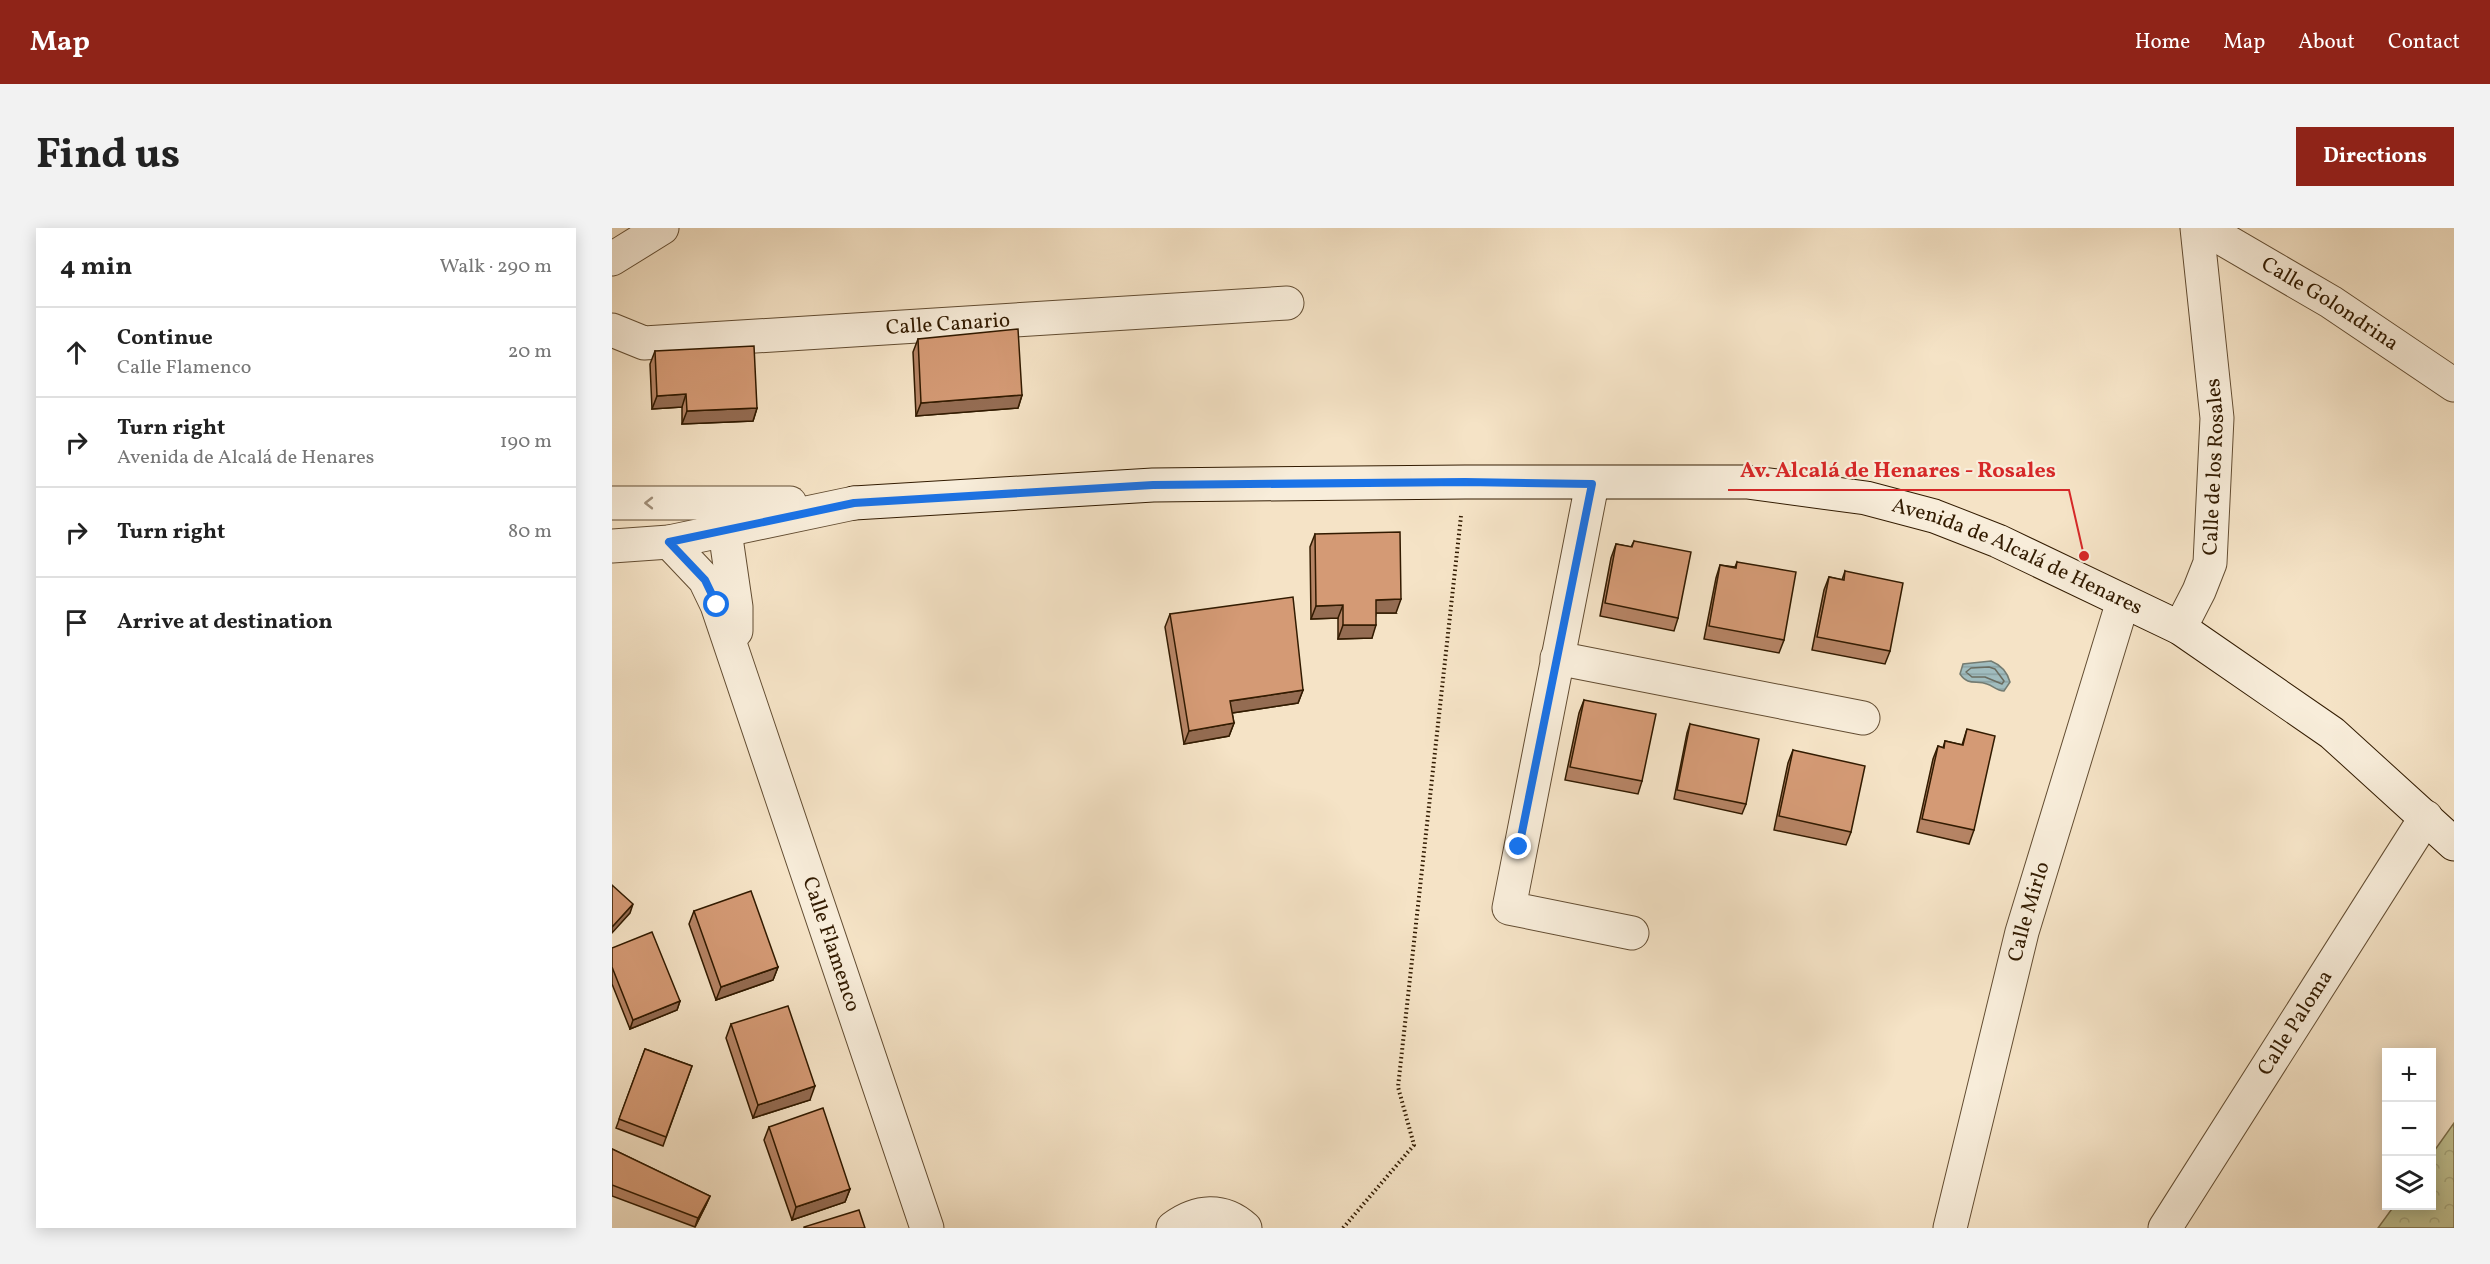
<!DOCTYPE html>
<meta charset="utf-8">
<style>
:root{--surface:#fff;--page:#f2f2f2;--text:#222;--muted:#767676;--line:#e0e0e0;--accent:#8f2418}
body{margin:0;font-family:Vollkorn,serif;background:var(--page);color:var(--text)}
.controls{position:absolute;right:18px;bottom:18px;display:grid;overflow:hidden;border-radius:0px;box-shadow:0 3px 15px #0003}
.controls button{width:54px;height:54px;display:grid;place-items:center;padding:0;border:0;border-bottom:2px solid var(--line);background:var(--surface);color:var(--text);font:30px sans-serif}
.stop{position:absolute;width:18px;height:18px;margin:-14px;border:4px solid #1a73e8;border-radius:50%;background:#fff}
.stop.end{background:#1a73e8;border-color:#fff;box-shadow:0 2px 6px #0008}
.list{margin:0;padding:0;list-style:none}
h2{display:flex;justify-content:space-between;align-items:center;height:78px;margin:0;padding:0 24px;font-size:26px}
h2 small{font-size:20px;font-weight:400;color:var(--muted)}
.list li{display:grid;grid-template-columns:39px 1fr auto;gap:18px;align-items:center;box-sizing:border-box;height:90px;padding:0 24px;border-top:2px solid var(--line)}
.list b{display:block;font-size:22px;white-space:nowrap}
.list p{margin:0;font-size:20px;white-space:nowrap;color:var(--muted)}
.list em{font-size:20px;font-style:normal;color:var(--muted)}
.icon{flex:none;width:33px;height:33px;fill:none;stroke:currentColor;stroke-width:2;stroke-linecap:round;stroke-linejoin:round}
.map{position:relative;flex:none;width:1842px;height:1000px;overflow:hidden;border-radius:0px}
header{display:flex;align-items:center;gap:36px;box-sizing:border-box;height:84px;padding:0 30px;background:var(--accent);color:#fff}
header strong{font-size:28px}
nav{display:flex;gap:33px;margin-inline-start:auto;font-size:21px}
.intro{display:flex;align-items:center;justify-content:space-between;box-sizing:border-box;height:144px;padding:0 36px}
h1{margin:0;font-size:42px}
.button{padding:15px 27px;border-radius:0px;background:var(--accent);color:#fff;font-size:21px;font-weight:700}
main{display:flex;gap:36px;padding:0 36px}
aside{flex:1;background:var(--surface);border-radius:0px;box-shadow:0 3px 15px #0003}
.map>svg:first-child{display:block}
.forest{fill:url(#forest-crowns);stroke:#7a6e49;stroke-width:1.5}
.water{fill:url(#water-rules);stroke:#747c72;stroke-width:1.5}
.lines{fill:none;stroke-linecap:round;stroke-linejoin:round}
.shore{stroke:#696c60;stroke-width:1.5}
.street-casing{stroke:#634d32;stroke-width:35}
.secondary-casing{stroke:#321b01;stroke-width:35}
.path{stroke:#321b01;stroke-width:4;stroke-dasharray:1.5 3;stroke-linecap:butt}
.street{stroke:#f8edda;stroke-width:33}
.secondary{stroke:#f8edda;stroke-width:33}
.wall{fill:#b68465;stroke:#321b01;stroke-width:1.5}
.shaded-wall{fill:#946c52;stroke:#321b01;stroke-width:1.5}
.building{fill:#d49a75;stroke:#321b01;stroke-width:1.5}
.oneway{stroke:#9f8e78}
.route{stroke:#1a73e8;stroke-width:8}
.labels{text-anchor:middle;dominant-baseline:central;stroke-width:4.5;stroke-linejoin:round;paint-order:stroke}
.street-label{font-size:21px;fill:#321b01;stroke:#f8edda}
.leader{fill:none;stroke:#d62828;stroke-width:2}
.callout-dot{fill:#d62828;stroke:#f8edda;stroke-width:2}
.callout-label{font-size:22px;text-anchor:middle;font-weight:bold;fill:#d62828;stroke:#f8edda;stroke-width:4.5;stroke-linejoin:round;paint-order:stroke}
</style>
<header>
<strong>Map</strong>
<nav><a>Home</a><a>Map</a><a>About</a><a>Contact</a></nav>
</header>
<div class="intro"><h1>Find us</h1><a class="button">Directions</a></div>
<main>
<aside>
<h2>4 min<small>Walk · 290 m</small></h2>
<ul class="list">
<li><svg class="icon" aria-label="ahead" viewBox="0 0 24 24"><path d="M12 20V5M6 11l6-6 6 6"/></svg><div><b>Continue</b><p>Calle Flamenco</p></div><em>20 m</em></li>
<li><svg class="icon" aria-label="right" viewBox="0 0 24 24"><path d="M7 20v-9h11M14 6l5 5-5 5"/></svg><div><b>Turn right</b><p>Avenida de Alcalá de Henares</p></div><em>190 m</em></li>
<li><svg class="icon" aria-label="right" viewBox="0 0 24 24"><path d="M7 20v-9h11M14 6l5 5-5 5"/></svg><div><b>Turn right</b></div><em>80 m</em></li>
<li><svg class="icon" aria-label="arrive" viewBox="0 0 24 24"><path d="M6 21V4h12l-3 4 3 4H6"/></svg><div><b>Arrive at destination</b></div></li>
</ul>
</aside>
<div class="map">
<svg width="1842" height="1000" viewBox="0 0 1842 1000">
<defs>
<pattern id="forest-crowns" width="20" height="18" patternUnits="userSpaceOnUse" patternTransform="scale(1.5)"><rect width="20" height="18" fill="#c1c291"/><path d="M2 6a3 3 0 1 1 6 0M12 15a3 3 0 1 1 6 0" fill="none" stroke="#a6a67b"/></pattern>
<pattern id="water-rules" width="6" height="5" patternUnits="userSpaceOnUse" patternTransform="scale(1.5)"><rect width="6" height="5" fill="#a0bcbe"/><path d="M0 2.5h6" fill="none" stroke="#8aa1a2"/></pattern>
</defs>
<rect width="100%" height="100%" fill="#f5e3c6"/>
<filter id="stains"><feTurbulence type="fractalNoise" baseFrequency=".00333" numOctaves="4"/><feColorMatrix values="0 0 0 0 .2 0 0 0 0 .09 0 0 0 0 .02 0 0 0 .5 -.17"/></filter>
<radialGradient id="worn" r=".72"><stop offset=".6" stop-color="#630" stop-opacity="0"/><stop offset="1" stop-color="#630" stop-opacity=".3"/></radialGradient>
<path class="forest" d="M1842,895V1000H1766L1782,978H1820V926Z"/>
<path class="water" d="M1379,433C1389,437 1395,443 1398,454L1392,463C1384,463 1382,458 1375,456C1364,452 1356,458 1348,446L1351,436Z"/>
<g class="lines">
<path class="shore" d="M1377,439L1383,441L1392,453L1390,456L1373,449H1360L1354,444L1359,440Z"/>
<g class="street-casing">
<g id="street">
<path id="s1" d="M1592,0L1719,74L1842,157"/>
<path d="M0,31L50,0"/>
<path id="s2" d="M0,102L32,115L675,75"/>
<path d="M980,256L897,680L1020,705"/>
<path d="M0,275H178"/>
<path d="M100,286L113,303L124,379V403"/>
<path id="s3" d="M57,314L93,352L105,377L315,1000"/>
<path d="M0,318L57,314L242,275"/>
<path id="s4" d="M1568,400L1587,363L1598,335L1605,190L1585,0"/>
<path d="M945,430L1251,490"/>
<path d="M561,1000C585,982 611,980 633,1000"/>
<path id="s5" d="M1338,1000L1410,704L1511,373"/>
<path id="s6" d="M1553,1000L1814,589"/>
</g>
</g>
<g class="secondary-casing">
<g id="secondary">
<path id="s7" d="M242,275L541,257L853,254H1135L1254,270L1322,288L1386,313L1568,400L1720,505L1842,616"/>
</g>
</g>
<path class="path" d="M731,1000L802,917L786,859L849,288"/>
<use href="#street" class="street"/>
<use href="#secondary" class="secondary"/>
</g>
<path class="wall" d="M306,111L410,167L406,180L304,188L301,124Z
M43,123L145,180L141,193L70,196V179L40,181L38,136Z
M703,306L784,385H764L760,410L726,411V390L699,391L698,319Z
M1022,313L1066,390L1062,403L988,388L999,330L1004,316L1019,319Z
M1125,334L1172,412L1167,425L1092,411L1104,350L1108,337L1123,339Z
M1233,343L1278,423L1273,436L1200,422L1212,362L1217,349L1230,352Z
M558,386L691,462L686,475L620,485L622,495L617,508L572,516L553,399Z
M972,472L1030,553L1026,566L953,552L967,485Z
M1078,496L1134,576L1130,586L1062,571L1075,505Z
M1355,501L1362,602L1357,616L1305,604L1321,531L1326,518L1331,520L1333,513L1350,517Z
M1181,522L1239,604L1234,617L1162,602L1176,535Z
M82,683L166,739L161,752L104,772L77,696Z
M0,720L68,773L65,782L18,801L0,756Z
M119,796L198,872L141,890L114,810Z
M33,821L80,838L51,918L4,900Z
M157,899L238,961L233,974L180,992L152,912Z
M0,921L98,968L94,977L83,999L0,968Z"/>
<path class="shaded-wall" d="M74,166L70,179L40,181L45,168Z
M410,167L406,180L304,188L309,175Z
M145,180L141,193L70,196L75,183Z
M789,371L784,385H759L764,372Z
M731,377L726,390L699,391L704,378Z
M731,397H764L760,410L726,411Z
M691,462L686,475L613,486L618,473Z
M622,495L617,508L572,516L577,503Z
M21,676L18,685L0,705V699Z
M166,739L161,752L104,772L109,759Z
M68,773L65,782L18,801L21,792Z
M203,858L198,872L141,890L146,877Z
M238,961L233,974L180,992L184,979Z
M98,968L94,977L83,999L86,990Z"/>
<path class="building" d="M406,101L410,167L309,175L306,111Z
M142,118L145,180L75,183L74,166L45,168L43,123Z
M788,304L789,371L764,372V397H731V377L704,378L703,306Z
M1022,313L1079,324L1066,390L993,375L1004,316L1020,319Z
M1125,334L1184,344L1172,412L1097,398L1108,337L1124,340Z
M1233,343L1291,355L1278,423L1205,409L1217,349L1232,352Z
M681,369L691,462L618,473L622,495L577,503L558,386Z
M972,472L1044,486L1030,553L958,539Z
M1078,496L1147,511L1134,576L1065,562Z
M1355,501L1383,508L1362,602L1310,591L1326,518L1332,520L1333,513L1351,517Z
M1181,522L1253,538L1239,604L1167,588Z
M0,657L21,676L0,699Z
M139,663L166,739L109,759L82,683Z
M40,704L68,773L21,792L0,739V720Z
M176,778L203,858L146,877L119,796Z
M33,821L80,838L54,909L7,891Z
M211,880L238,961L184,979L157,899Z
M0,921L98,968L86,990L0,957Z
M247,982L253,1000H192V999Z"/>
<defs><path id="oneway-chevron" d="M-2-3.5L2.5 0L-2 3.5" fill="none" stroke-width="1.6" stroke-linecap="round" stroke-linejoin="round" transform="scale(1.5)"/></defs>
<use class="oneway" href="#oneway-chevron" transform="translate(37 275) rotate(180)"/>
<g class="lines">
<path class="route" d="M105,377L93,352L57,314L242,275L541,257L853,254L980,256L907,619"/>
</g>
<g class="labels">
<g class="street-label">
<text stroke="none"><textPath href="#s1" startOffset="147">Calle Golondrina</textPath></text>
<text stroke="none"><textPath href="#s2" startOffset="339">Calle Canario</textPath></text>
<text stroke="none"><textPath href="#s4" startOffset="168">Calle de los Rosales</textPath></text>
<text stroke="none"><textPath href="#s7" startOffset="1176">Avenida de Alcalá de Henares</textPath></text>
<text stroke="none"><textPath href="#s5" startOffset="326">Calle Mirlo</textPath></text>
<text stroke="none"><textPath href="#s3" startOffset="438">Calle Flamenco</textPath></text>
<text stroke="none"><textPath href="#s6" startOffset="243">Calle Paloma</textPath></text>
</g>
</g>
<path class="leader" d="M1472 328L1457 262H1116"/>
<circle class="callout-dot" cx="1472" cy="328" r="6"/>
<g class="callout-label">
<text x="1286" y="249">Av. Alcalá de Henares - Rosales</text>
</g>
<rect width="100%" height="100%" filter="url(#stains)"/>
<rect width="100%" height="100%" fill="url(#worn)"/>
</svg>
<div class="controls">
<button>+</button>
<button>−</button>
<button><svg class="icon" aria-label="layers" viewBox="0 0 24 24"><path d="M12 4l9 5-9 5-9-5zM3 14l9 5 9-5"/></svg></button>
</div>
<div class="stop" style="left:105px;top:377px"></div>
<div class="stop end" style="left:907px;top:619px"></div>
</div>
</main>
